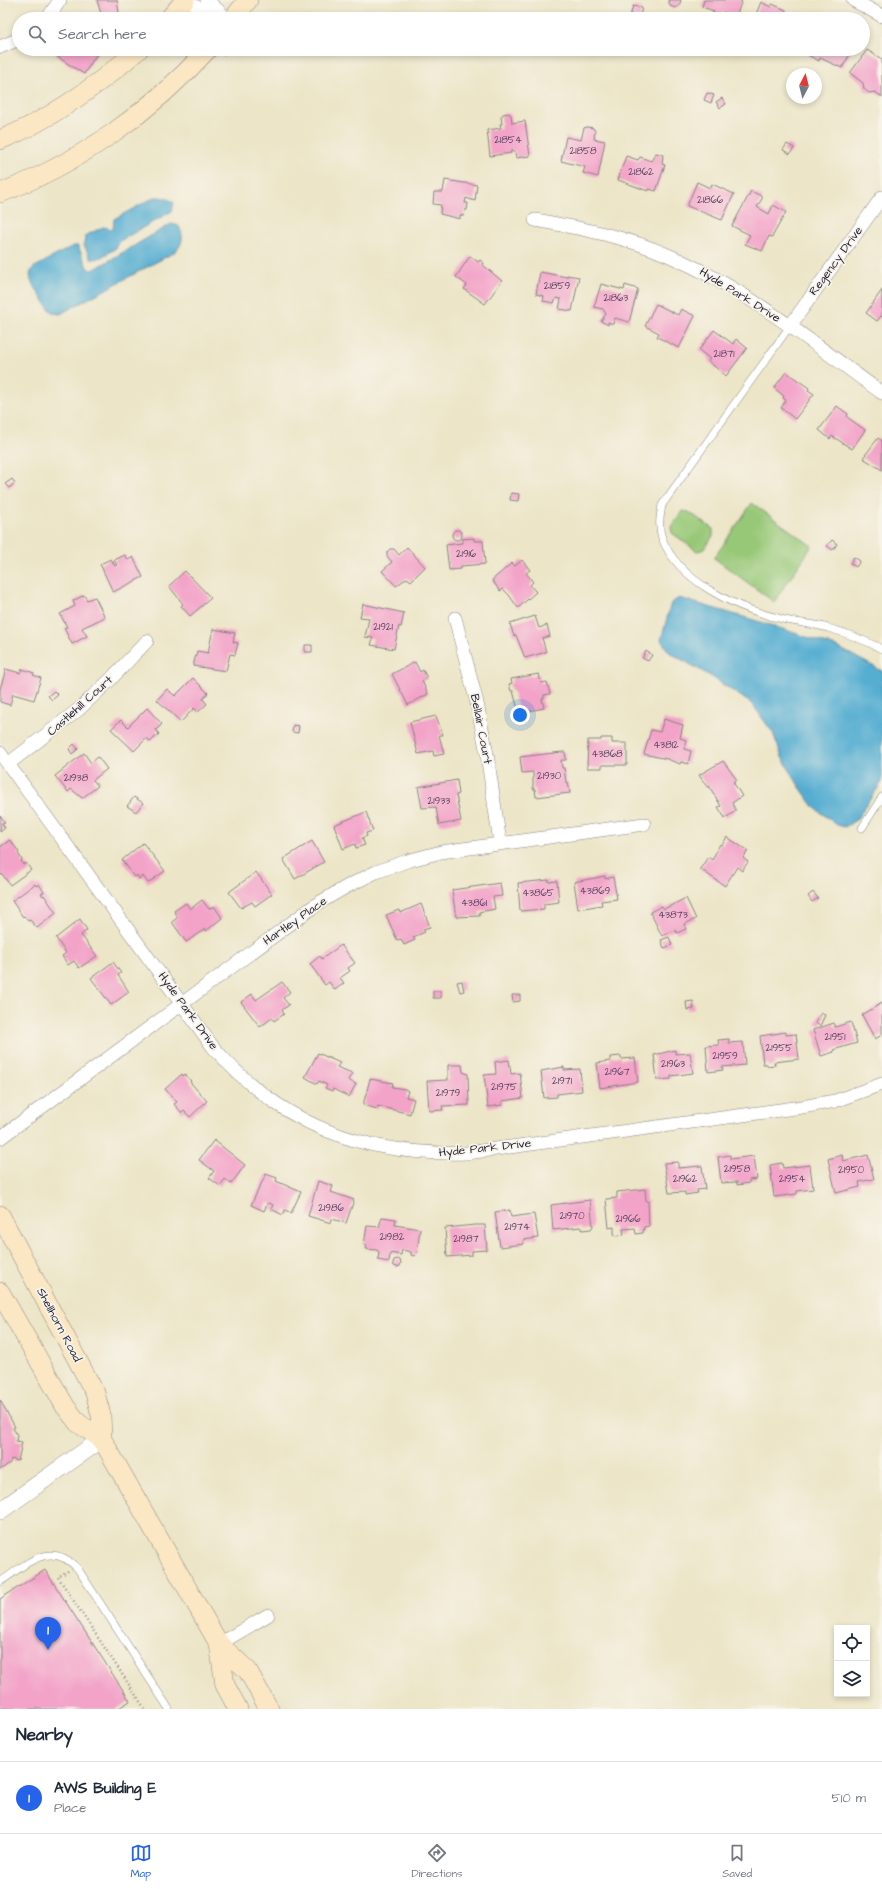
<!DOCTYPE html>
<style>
:root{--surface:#fff;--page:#f2f2f3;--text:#1f2937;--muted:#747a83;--line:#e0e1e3;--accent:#2563eb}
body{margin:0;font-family:"Architects Daughter",sans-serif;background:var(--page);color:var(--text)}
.controls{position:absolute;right:12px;bottom:12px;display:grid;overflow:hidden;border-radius:0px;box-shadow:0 2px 6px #0003}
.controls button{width:36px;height:36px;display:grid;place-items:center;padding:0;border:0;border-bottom:1px solid var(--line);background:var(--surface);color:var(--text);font:20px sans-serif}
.compass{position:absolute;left:786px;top:68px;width:36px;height:36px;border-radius:50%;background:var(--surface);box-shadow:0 2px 6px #0003;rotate:7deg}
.you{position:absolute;left:520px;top:715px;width:14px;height:14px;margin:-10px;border:3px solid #fff;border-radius:50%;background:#1a73e8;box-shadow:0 0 0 6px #1a73e833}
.badge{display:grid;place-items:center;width:26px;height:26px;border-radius:50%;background:var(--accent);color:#fff;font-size:13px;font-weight:700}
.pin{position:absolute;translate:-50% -33px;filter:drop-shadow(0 1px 2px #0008)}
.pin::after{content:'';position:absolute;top:21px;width:14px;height:12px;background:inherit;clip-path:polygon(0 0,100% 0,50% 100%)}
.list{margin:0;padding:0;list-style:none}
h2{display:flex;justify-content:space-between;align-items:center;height:52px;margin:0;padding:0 16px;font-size:17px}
h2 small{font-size:13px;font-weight:400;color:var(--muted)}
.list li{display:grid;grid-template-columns:26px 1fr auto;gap:12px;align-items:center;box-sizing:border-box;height:72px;padding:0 16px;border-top:1px solid var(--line)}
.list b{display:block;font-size:15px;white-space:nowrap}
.list p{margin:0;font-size:13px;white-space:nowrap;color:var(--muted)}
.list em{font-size:13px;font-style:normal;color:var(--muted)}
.icon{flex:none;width:22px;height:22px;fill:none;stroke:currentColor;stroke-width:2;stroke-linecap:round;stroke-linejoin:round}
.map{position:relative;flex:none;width:882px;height:1709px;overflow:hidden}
.search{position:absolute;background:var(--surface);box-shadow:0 2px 6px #0003;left:12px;right:12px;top:12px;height:44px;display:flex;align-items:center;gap:10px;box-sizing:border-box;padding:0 14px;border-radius:22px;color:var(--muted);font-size:15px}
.sheet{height:124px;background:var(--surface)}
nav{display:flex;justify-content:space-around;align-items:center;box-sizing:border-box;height:56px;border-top:1px solid var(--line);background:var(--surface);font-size:11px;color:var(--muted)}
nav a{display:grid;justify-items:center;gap:2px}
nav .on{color:var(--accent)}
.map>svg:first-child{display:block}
.green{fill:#97c877;stroke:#5c7559}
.water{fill:#54add1;stroke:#3b6886}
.building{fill:#f3a2c8}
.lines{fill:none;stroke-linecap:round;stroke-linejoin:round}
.service-casing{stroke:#878481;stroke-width:8}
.minor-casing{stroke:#878481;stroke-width:14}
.tertiary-casing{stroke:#878481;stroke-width:18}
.secondary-casing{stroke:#878481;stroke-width:20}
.path{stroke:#878481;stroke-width:2.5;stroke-dasharray:1 3;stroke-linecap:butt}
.service{stroke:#fff;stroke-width:7}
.minor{stroke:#fff;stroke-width:13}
.tertiary{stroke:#fff;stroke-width:17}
.secondary{stroke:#fbe7c3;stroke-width:19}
.labels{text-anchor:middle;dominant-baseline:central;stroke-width:3.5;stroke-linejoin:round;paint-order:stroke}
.number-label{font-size:10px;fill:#56425e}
.street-label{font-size:12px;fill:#22223b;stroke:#f7f3e8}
</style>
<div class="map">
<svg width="882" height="1709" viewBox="0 0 882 1709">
<rect width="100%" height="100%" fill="#f7f3e8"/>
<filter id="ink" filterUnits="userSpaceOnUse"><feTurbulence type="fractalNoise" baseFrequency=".025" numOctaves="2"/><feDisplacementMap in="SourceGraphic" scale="8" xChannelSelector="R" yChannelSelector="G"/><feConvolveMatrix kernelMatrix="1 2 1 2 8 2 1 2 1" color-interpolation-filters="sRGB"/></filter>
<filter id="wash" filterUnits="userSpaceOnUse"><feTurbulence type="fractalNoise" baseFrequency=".012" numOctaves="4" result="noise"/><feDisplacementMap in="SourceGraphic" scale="16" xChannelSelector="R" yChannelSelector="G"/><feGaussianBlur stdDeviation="0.9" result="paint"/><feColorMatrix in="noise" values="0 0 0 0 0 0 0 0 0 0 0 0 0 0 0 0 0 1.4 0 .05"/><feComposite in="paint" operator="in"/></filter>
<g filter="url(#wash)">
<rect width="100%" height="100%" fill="#ece5c7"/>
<path class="green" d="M752,503L812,546L774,602L714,558Z
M683,511L689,512L713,529V536L703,550L697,551L672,533L671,527Z"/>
<path class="water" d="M155,197C162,197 169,198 174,203L172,211L118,242L116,248C109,252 100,260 91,259L84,245L85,236L103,227L113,229L114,219Z
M171,224L178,225C184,235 184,243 175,252L60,314L54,313L49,309L31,281L30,274L33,268L73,246H78L88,269L93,270Z
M679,598L774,626L839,648L882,671V782L856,820L845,827L837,825L815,808L799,786L782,757L773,733L752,704L712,677L669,652L661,640L671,603Z"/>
<g id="blocks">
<path class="building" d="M97,0H117L120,19H98L101,14Z
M668,0H681L679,6L675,8L670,6Z
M704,0H742L736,17L723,12L721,19H711L714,11L702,7Z
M761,2L771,7L772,4L786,10L785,15L795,19H754Z
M633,6L642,8L639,18L630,16Z
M61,49H100L84,74L56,56Z
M809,49H853L842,68L820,58L819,61L806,54Z
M867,50L882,59V97L875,92L869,93L864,89L863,83L850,73Z
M707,93L714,95L711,103L704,100Z
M722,98L726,104L720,108L716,102Z
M508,113L511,115L512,123L525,121L530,156L516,158L515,151H511V153L490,156L487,130L501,128L500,124H502L501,117L503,114Z
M587,127L593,128L595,131L594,139L605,141L598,177L583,173L585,167L561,161L566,137L581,140L584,128Z
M787,144L794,148L790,154L783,150Z
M656,153L663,155L662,164L665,165L656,191L649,189L648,191L618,180L626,156L638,160L640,157L651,161Z
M445,180L477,185L475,201L466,198L465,203H468L467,210H465L464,216L460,215V219L440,214L441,205L433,204L434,192H443Z
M697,182L710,188L712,184L734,194L722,220L687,206Z
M751,191L763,197L757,207L769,214L773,205L786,212L772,237L769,236L762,251L745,244L750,235L732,226Z
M470,256L478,262L480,260L484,263L483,265L502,281L485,304L464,289L467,285L456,277Z
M540,272L567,277V275L579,277L572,311L559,309L561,299L556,298L554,303L543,301L544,296L536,294Z
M601,284L624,290L625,285L638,289L629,322L615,318L613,324L608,322V325L601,321L606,314L603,309L594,307Z
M882,290V317L881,316L877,321L866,313Z
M656,304L678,315L681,309L695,316L679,348L657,337L659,333L645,326Z
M714,330L733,344L736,339L747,348L726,376L708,361L710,359L699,350Z
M786,372L809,388L808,390L814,394L795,419L781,408L786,400L783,398L784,396L774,388Z
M837,406L848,414L847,417L865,430L852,449L832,436L830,439L819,430Z
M878,438L882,441V470L863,458Z
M12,479L15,483L9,488L5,484Z
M511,493L519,494L518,501L510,500Z
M452 535a5 5 0 1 1 10 0a5 5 0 1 1-10 0Z
M474,538V541H483L485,564L461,566V569L449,570L446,545L462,543V539Z
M832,540L837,544L833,550L827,546Z
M407,547L425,567L411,581L407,578L396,586L382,571L392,562L387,556V552L390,549H394L399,555Z
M125,555L128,560L133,557L143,577L113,592L100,564L111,559L115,566L117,565L114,560Z
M854,557L860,561L856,567L850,563Z
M522,560L530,570L526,573L533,582L530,585L536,592L518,608L509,595L503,589L500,591L492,580L512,563L515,566Z
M185,571L211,598L190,616L181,606L183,604L169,586Z
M84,595L87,600L95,597L105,617L82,628L87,636L72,644L64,628L67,627L60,614L75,606L73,601Z
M363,604L404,613L401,627L399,626L394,649L371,645L373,638L365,637L369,618L360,617Z
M535,616L539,628L547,625L550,636L542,638L546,652L525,658L516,635L514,636L510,624Z
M213,629L235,633L233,642L238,643L235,655L230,654L226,671L193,666L197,651L208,653Z
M305,645H312V652H305Z
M646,651L652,655L648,661L642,658Z
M415,662L420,672L423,670L427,678L422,681L428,694L408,705L392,674Z
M6,669L20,673L22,669L34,673L33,675L41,678L34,700L13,694L10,705L0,702V689Z
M539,674L541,683L547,682L550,694L544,695V698L542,699L544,708L519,713L513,691H511L509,684L512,683L511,679Z
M193,678L208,693L203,699L207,704L198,712L194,708L181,722L157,700L167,689L175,696Z
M54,691L58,695L52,700L48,696Z
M147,708L162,724L156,730L159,734L150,742L147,738L134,751L111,729L121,720L128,727Z
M436,716L443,735H439L444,754L434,756L433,751L418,754L410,722Z
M664,719L683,725L680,738L686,740L684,749L691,751L688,764L681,762L680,764L667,759L644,754L651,730L660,732Z
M293,725L299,726L298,733L292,732Z
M601,738H612V743H627V765H602V768H587L588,740H601Z
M74,744L78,749L72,754L69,749Z
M562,752H565L566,760H561L562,768H564L566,782H568L570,793L536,797L535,789H533V772L522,773L520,757Z
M84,753L91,763L98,757L107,769L93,780L98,786L82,798L71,789L68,792L55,776Z
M723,761L737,780L733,782L742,796L732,803L736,811L725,818L718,807L721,806L709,786L707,787L699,775Z
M457,780L459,794L456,795L461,821L439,825L436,807L422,808L418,787Z
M134,797L143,803L136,812L127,806Z
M366,812L373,831L366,833L367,836L362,838L365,845L356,848L355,844L343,849L334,825Z
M0,816L5,822L2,823L5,828L0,832Z
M727,837L748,851L743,858L748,862L742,871L737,867L725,886L700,869L708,857L712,860L720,844L722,845Z
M10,840L19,852L18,853L22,860L21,861L23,865L26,863L31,870L10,885L2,874L0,876V847Z
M312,841L324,862L295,879L283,859Z
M143,843L165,871L148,883L143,876L139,879L137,875L135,877L122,860Z
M256,872L272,894L255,906L252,902L241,908L229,892Z
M605,876V879L613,877L617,899L601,901L602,905L578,909L574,882Z
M549,880V882L557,881L559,902L544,904V909L520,911L518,883Z
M500,883L502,896L493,897L495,909L479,912L480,916L456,917L452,890Z
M35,884L36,886L39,884L44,892L41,894L43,896L44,895L56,913L37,928L30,920L28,921L24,916L23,917L12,901Z
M813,892L818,898L812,902L808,896Z
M686,898L696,919L684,924L686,929L677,933L675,930L662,936L650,912L662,906L664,909Z
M202,900L209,909L214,906L222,918L206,931L205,929L186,942L172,922L178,917L174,911L186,903L190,909Z
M421,904L430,927L423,929L425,932L413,937L415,940L404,945L401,939L397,940L386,915L399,910L400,913Z
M80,919L87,930L81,935L97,956L79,968L74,961L68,965L62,956L66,953L56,938Z
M669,937L672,945L664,948L661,940Z
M341,945L355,963L348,968L350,971L340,978L344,983L335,990L329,982L325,985L310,964L320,956L322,959Z
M113,962L121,973L118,975L129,992L111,1005L91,978Z
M462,981L464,991L460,992L457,982Z
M282,982L290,992L283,998L289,1005L282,1010L284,1014L274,1021L272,1018L260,1027L241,1002L252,994L256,1000Z
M433,991H441V998H433Z
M512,995H520V1001L513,1002Z
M693,1001L694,1009L687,1010L686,1002Z
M882,1003V1035L875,1039L862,1015Z
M821,1013L825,1015L820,1026L815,1023Z
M851,1022L857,1043L833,1050L834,1052L821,1056L813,1030L834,1023L835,1027Z
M786,1032V1035L796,1034L799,1059L774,1062L775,1065L767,1066V1064H763L760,1036Z
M729,1039V1043L743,1042L745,1065L722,1067L723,1070L708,1072L706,1046L719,1045L718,1040Z
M675,1050V1054L690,1053L693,1073L671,1076V1079L657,1080L654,1055Z
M318,1053L340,1063L337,1067L352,1073L348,1080L356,1084L349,1097L333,1089L332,1091L325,1088L327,1085L319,1081L317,1084L305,1077Z
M621,1056V1059L635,1058L638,1082L600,1088L597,1063L610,1061V1057Z
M509,1060L511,1074L520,1073L523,1098L502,1101V1105L488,1107L484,1075L496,1074L495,1062Z
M448,1065H462L463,1072L468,1074L469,1105L442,1106L443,1110L429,1111L427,1081L448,1080Z
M564,1067V1070L580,1069L582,1091L557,1094V1097L544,1098L541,1071Z
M182,1074L183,1076L185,1074L191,1081L190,1082L207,1101L190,1117L184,1111L182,1113L174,1104L177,1102L165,1089Z
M370,1079L393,1083L392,1087L405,1089L408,1091L406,1097L414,1099L410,1114L378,1106L377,1109L363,1105Z
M214,1140L245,1165L231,1184L225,1179L220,1186L209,1178L214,1171L199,1160Z
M730,1155V1159L754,1156L757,1179L749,1180V1183L737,1185V1182L721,1183L718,1157Z
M842,1155L843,1161L868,1155L874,1179L859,1182L860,1187L836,1193L828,1159Z
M678,1162V1168L702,1166L705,1189L697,1190L698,1193L685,1195V1192L669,1193L664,1163Z
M782,1163L783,1168L810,1165L813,1189L797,1191V1194L774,1197L770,1165Z
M266,1174L277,1178L276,1181L301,1192L291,1213L285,1210L283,1215L271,1209L273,1205L269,1203L267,1204L264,1211L251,1205Z
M318,1181L333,1186L331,1192L354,1200L346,1223L332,1219L331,1223L308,1216Z
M645,1189L646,1201H648L649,1226L644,1227L643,1233L636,1234L635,1228L623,1229L624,1235L617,1236L614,1234V1227L609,1228L606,1199L617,1198V1192Z
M590,1200L593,1226L591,1229L582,1230L581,1227L553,1230L551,1205Z
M510,1210L511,1217L534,1214L538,1238L523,1240L524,1244L500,1247L495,1212Z
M382,1217L396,1219L395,1225L420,1229L417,1253L414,1256L411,1255V1252L402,1250L401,1255L390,1253L389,1262L378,1260L379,1252L377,1250L366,1249L367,1245H364L367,1226L379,1227Z
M475,1225H485L487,1250L472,1251V1255L447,1257L445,1228Z
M393 1263a4 4 0 1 1 8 0a4 4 0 1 1-8 0Z
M0,1400L15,1427L13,1428L17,1435L16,1441L22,1442L18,1461L11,1459L10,1463L0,1470Z
M45,1570L130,1701L117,1709H0V1599Z"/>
</g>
</g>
<g filter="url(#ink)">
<use href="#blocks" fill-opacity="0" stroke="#878481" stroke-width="1"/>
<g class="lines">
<g class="service-casing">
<path id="service" d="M790,326L662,505C660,516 658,527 662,538C678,581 736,608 778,618C794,623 812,623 828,628C847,633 864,640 882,649
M862,828L882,797
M0,1582C27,1564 50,1539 78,1569L169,1709"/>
</g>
<g class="minor-casing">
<path id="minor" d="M181,0L224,19
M207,0L223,15
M853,0L882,16
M47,19L60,0
M0,47L19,39
M535,220C581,228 627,237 670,256C748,290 814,344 882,393
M790,326L882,197
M455,618L477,703L487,754L500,843
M0,753L213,1047C282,1126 364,1156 467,1153L802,1107L835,1101L882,1084
M8,764L78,710L109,681L147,641
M0,1138L317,904L346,887L376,872L407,861L441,852L644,824
M219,1644L268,1615"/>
</g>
<g class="tertiary-casing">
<path id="tertiary" d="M0,1511L102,1439"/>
</g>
<g class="secondary-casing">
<path id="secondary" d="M169,19L185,0
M233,19L248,0
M0,140C52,119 97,86 139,49
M0,193C78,164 152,111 208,49
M0,1215L95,1393L101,1415L102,1439
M0,1292L65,1406L78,1423L102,1439L219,1644L248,1671L269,1709
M219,1644L225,1685L238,1709"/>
</g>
<path class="path" d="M223,55L228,49
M68,1571L58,1577L145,1709"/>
<use href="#service" class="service"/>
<use href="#minor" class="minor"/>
<use href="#tertiary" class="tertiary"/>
<use href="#secondary" class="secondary"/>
</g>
</g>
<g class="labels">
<g class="number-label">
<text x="508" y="140">21854</text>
<text x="583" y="151">21858</text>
<text x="641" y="172">21862</text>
<text x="710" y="200">21866</text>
<text x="557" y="286">21859</text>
<text x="616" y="298">21863</text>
<text x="724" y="354">21871</text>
<text x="466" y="554">21916</text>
<text x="383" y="627">21921</text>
<text x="666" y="745">43812</text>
<text x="607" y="754">43868</text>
<text x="549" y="776">21930</text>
<text x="76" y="778">21938</text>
<text x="439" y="801">21933</text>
<text x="595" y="891">43869</text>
<text x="538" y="893">43865</text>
<text x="474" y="903">43861</text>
<text x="673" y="915">43873</text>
<text x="835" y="1037">21951</text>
<text x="779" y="1048">21955</text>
<text x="725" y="1056">21959</text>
<text x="673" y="1064">21963</text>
<text x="617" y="1072">21967</text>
<text x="562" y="1081">21971</text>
<text x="504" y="1087">21975</text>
<text x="448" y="1093">21979</text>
<text x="737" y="1169">21958</text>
<text x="851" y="1170">21950</text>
<text x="685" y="1179">21962</text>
<text x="792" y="1179">21954</text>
<text x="331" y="1208">21986</text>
<text x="572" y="1216">21970</text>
<text x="628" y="1219">21966</text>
<text x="517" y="1227">21974</text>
<text x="392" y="1237">21982</text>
<text x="466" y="1239">21987</text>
</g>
<g class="street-label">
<text transform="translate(836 261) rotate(-54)">Regency Drive</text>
<text transform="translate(740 295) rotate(32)">Hyde Park Drive</text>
<text transform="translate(80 706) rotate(-42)">Castlehill Court</text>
<text transform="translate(481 729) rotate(79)">Bellair Court</text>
<text transform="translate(295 921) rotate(-35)">Hartley Place</text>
<text transform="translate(188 1011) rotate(54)">Hyde Park Drive</text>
<text transform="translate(485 1148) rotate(-6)">Hyde Park Drive</text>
<text transform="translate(59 1325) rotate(62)">Shellhorn Road</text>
</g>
</g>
</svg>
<div class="controls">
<button><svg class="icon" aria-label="locate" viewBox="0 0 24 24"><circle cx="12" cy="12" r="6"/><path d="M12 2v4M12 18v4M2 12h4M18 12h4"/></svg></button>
<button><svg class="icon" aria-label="layers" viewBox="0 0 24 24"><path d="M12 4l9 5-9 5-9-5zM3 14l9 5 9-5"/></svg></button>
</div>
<svg class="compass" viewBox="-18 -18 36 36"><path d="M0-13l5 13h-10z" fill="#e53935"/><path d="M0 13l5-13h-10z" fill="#747a83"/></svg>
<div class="you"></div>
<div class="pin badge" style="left:48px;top:1650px">1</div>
<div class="search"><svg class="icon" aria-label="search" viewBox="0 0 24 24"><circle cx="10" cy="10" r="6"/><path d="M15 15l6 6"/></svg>Search here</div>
</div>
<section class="sheet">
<h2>Nearby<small></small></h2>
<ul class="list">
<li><span class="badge">1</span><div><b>AWS Building E</b><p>Place</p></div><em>510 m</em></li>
</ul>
</section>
<nav>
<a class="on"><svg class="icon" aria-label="map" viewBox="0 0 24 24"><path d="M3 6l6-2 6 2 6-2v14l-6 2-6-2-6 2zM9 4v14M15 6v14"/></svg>Map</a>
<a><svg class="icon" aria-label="directions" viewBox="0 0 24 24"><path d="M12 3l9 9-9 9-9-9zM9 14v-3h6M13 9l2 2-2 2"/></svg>Directions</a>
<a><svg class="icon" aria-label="saved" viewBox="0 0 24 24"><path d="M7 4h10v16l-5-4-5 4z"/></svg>Saved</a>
</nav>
